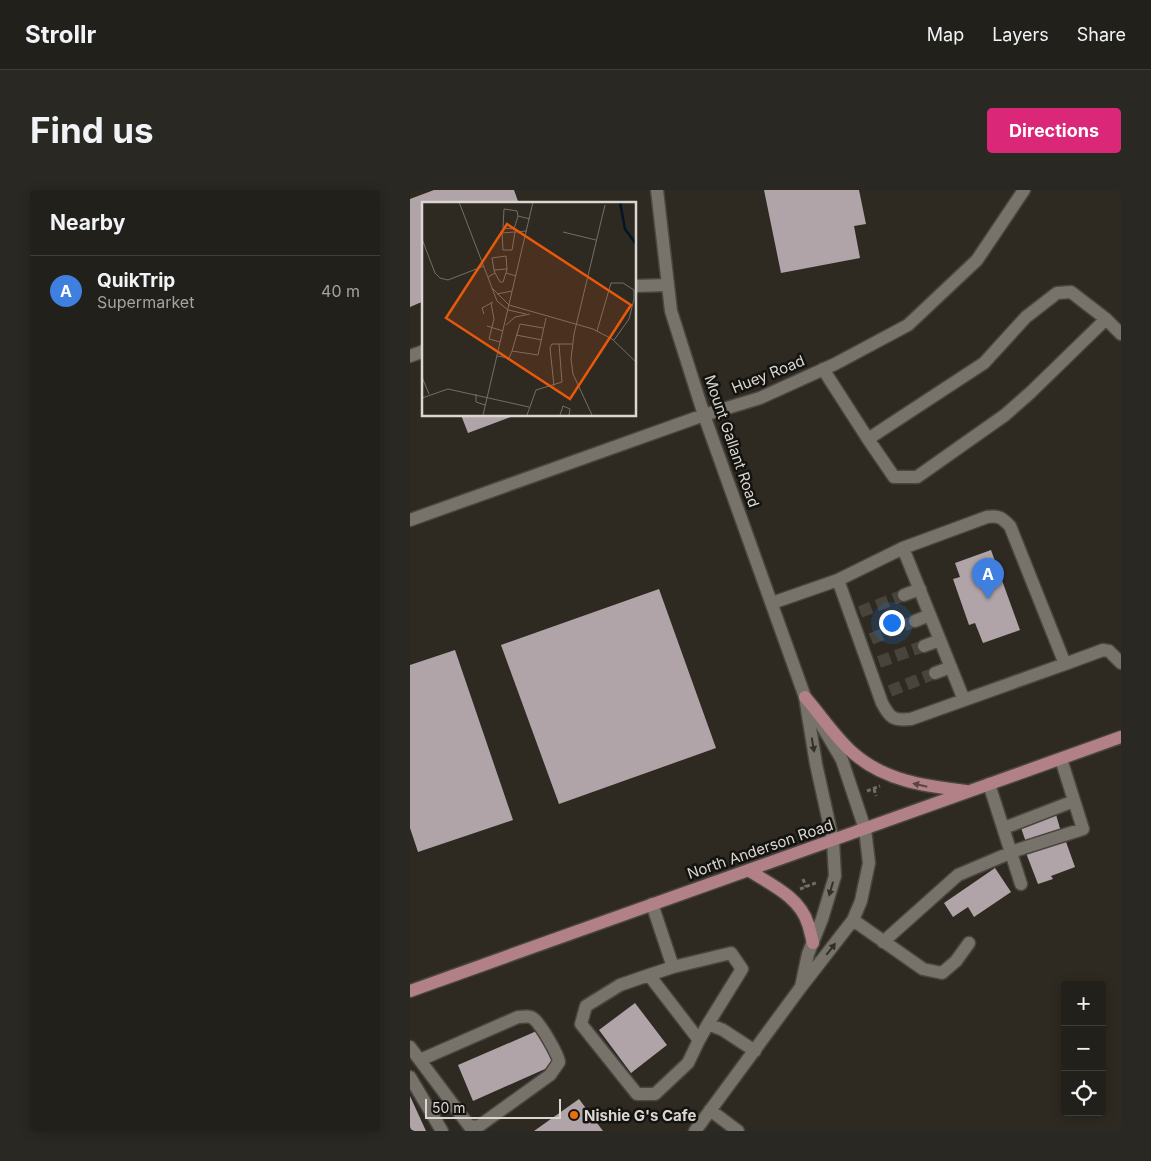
<!DOCTYPE html>
<meta charset="utf-8">
<style>
:root{--surface:#22201a;--page:#2a2823;--text:#f1f3f6;--muted:#a2a3a2;--line:#3f3e39;--accent:#db2777}
body{margin:0;font-family:Inter,sans-serif;background:var(--page);color:var(--text)}
.controls{position:absolute;right:15px;bottom:15px;display:grid;overflow:hidden;border-radius:5px;box-shadow:0 2px 12px #0003}
.controls button{width:45px;height:45px;display:grid;place-items:center;padding:0;border:0;border-bottom:1px solid var(--line);background:var(--surface);color:var(--text);font:25px sans-serif}
.scale{position:absolute;left:15px;bottom:12px;width:136px;box-sizing:border-box;padding-left:5px;border:2px solid #dad7d2;border-top:0;font-size:14px;line-height:18px;white-space:nowrap;color:#dad7d2;-webkit-text-stroke:4px #14130f;paint-order:stroke}
.you{position:absolute;left:481px;top:432px;width:18px;height:18px;margin:-12px;border:4px solid #fff;border-radius:50%;background:#1a73e8;box-shadow:0 0 0 8px #1a73e833}
.badge{display:grid;place-items:center;width:32px;height:32px;border-radius:50%;background:var(--accent);color:#fff;font-size:16px;font-weight:700}
.pin{position:absolute;translate:-50% -41px;filter:drop-shadow(0 1px 2px #0008)}
.pin::after{content:'';position:absolute;top:26px;width:18px;height:15px;background:inherit;clip-path:polygon(0 0,100% 0,50% 100%)}
.list{margin:0;padding:0;list-style:none}
h2{display:flex;justify-content:space-between;align-items:center;height:65px;margin:0;padding:0 20px;font-size:21px}
h2 small{font-size:16px;font-weight:400;color:var(--muted)}
.list li{display:grid;grid-template-columns:32px 1fr auto;gap:15px;align-items:center;box-sizing:border-box;height:70px;padding:0 20px;border-top:1px solid var(--line)}
.list b{display:block;font-size:19px;white-space:nowrap}
.list p{margin:0;font-size:16px;white-space:nowrap;color:var(--muted)}
.list em{font-size:16px;font-style:normal;color:var(--muted)}
.icon{flex:none;width:28px;height:28px;fill:none;stroke:currentColor;stroke-width:2;stroke-linecap:round;stroke-linejoin:round}
.map{position:relative;flex:none;width:711px;height:941px;overflow:hidden;border-radius:5px}
header{display:flex;align-items:center;gap:30px;box-sizing:border-box;height:70px;padding:0 25px;background:var(--surface);border-bottom:1px solid var(--line)}
header strong{font-size:24px}
nav{display:flex;gap:28px;margin-inline-start:auto;font-size:18px}
.intro{display:flex;align-items:center;justify-content:space-between;box-sizing:border-box;height:120px;padding:0 30px}
h1{margin:0;font-size:35px}
.button{padding:12px 22px;border-radius:5px;background:var(--accent);color:#fff;font-size:18px;font-weight:700}
main{display:flex;gap:30px;padding:0 30px}
aside{flex:1;background:var(--surface);border-radius:5px;box-shadow:0 2px 12px #0003}
.map>svg:first-child{display:block}
.building{fill:#b0a4a8}
.lines{fill:none;stroke-linecap:round;stroke-linejoin:round}
.minor-tunnel{stroke:#48443c;stroke-width:12;stroke-dasharray:12 6;stroke-linecap:butt}
.minor-casing{stroke:#49453f;stroke-width:15}
.major-casing{stroke:#49453f;stroke-width:15}
.path{stroke:#716e67;stroke-width:3;stroke-dasharray:4 2.5;stroke-linecap:butt}
.minor{stroke:#77736a;stroke-width:12}
.major{stroke:#b28188;stroke-width:12}
.oneway{fill:#32302a}
.oneway2{fill:#5b4445}
.food-dot{fill:#e8710a;stroke:#14130f;stroke-width:2}
.labels{text-anchor:middle;dominant-baseline:central;stroke-width:5;stroke-linejoin:round;paint-order:stroke}
.street-label{font-size:15px;fill:#dad7d2;stroke:#14130f}
.poi-label{font-size:15px;font-weight:bold;fill:#dad7d2;stroke:#14130f;text-anchor:start}
.inset-river{fill:none;stroke:#021528;stroke-width:2.5}
.inset-road{fill:none;stroke:#736f68;stroke-width:1}
.view{fill:#e8590c;fill-opacity:0.15;stroke:#e8590c;stroke-width:2.5}
.inset-edge{fill:none;stroke:#dad7d2;stroke-width:2.5}
</style>
<header>
<strong>Strollr</strong>
<nav><a>Map</a><a>Layers</a><a>Share</a></nav>
</header>
<div class="intro"><h1>Find us</h1><a class="button">Directions</a></div>
<main>
<aside>
<h2>Nearby<small></small></h2>
<ul class="list">
<li><span class="badge" style="background:#3f7fe0">A</span><div><b>QuikTrip</b><p>Supermarket</p></div><em>40 m</em></li>
</ul>
</aside>
<div class="map">
<svg width="711" height="941" viewBox="0 0 711 941">
<rect width="100%" height="100%" fill="#2e2a22"/>
<path class="building" d="M24,0H104L109,14H14V111L0,117V9Z
M354,0H449L456,34L444,36L450,68L371,83Z
M51,225H106L58,243Z
M581,360L610,440L573,453L565,433L559,435L543,389L550,387L545,373Z
M249,399L306,558L149,614L91,455Z
M45,460L103,630L8,662L0,638V475Z
M645,621L651,642L617,655L610,635Z
M655,649L665,677L641,686L643,689L628,694L616,663Z
M585,678L601,702L564,727L558,717L543,727L534,713Z
M225,813L257,855L221,883L189,840Z
M129,840L144,875L63,911L48,875Z
M0,906L16,941H0Z
M169,909L193,941H124Z"/>
<g class="lines">
<path class="minor-tunnel" d="M450,422L494,405
M461,449L505,431
M469,472L514,456
M480,501L525,483"/>
<g class="minor-casing">
<path id="minor" d="M247,0L261,121L294,225L395,507L406,574L423,651L425,686L412,729L398,764L391,797
M225,96L258,95
M0,166L14,161
M413,179L458,249L484,287H507L595,225L620,203L696,129
M458,249L574,173L616,127L647,103L661,102L696,129L711,144
M0,330L294,225L350,208L425,174L498,135L567,70L614,0
M493,358L554,510
M494,405L510,399
M362,413L428,390L493,358L577,327C589,325 592,328 600,336L655,474L501,529C483,531 480,528 472,513L428,390
M505,431L520,425
M514,456L530,450
M655,474L693,460L699,461L711,473
M525,483L541,477
M579,594L611,694
M594,638L664,611
M242,714L263,777L239,785L289,850L298,834L313,840L345,861
M443,730L513,779L532,783L546,771L559,753
M473,752L548,685L607,660L673,639L651,569
M263,777L321,763L332,779L298,834
M239,785L210,795L176,816L171,834L227,904H245L278,873L289,850
M0,857L60,937L69,936L140,885L149,872C148,864 131,835 124,829C120,825 114,827 108,827L10,870
M0,887L32,941
M300,920L328,941
M285,941L391,797L443,730L451,711L459,673L455,639L432,570L408,529"/>
</g>
<g class="major-casing">
<path id="major" d="M395,507C410,524 425,547 442,562C474,591 515,596 556,601
M338,680C360,694 390,707 398,734C400,740 401,746 403,753
M0,801L711,547"/>
</g>
<path class="path" d="M464,599L466,606
M457,601L470,596
M393,689L396,697
M390,699L408,692"/>
<use href="#minor" class="minor"/>
<use href="#major" class="major"/>
</g>
<defs><path id="oneway-solid" d="M-6-.8H1V-3.2L6.5 0L1 3.2V.8H-6Z" transform="scale(1.25)"/></defs>
<g class="oneway">
<use href="#oneway-solid" transform="translate(403 555) rotate(80)"/>
<use href="#oneway-solid" transform="translate(421 699) rotate(106)"/>
<use href="#oneway-solid" transform="translate(421 759) rotate(-52)"/>
</g>
<use class="oneway2" href="#oneway-solid" transform="translate(510 595) rotate(-167)"/>
<circle class="food-dot" cx="164" cy="925" r="5"/>
<g class="labels">
<g class="street-label">
<text transform="translate(358 184) rotate(-22)">Huey Road</text>
<text transform="translate(322 251) rotate(71)">Mount Gallant Road</text>
<text transform="translate(350 659) rotate(-19)">North Anderson Road</text>
</g>
<g class="poi-label">
<text x="174" y="925">Nishie G's Cafe</text>
</g>
</g>
<g transform="translate(12 12)">
<rect width="214" height="214" fill="#2e2a22"/>
<path class="inset-river" d="M198,0L203,27L214,42"/>
<path class="inset-road" d="M37,0L75,99L86,108L104,112M96,14L92,27L81,26L82,7L95,9L96,14L108,17M93,30L90,48H81L80,31L105,29M141,30L174,38M0,37L13,71L18,76L26,78L62,64M72,68L70,56L84,54L85,67M73,71L78,80H81L84,71M66,75L73,71L72,68L85,67L84,71L94,74M70,86L87,103L171,127L190,137L214,160M75,92L90,89M69,101L72,117L67,137L78,140M62,112L60,106L71,100M84,123L93,115L108,112M65,124L81,129M121,126L98,122L90,149L116,153L124,116M175,129L189,81H201L212,88V97L207,117L192,138M94,133L120,138M75,154L87,156L90,149M0,175L7,192M132,184L128,146L130,142H150M54,192V200L63,203M0,196L26,187L107,205M61,213L111,0M105,213L114,188L140,180L137,142M138,213L141,204L148,207L147,213M170,213L151,172L149,157L152,132L183,3"/>
<path class="view" d="M85,22L209,103L148,197L24,116Z"/>
<rect width="214" height="214" class="inset-edge"/>
</g>
</svg>
<div class="controls">
<button>+</button>
<button>−</button>
<button><svg class="icon" aria-label="locate" viewBox="0 0 24 24"><circle cx="12" cy="12" r="6"/><path d="M12 2v4M12 18v4M2 12h4M18 12h4"/></svg></button>
</div>
<div class="scale">50 m</div>
<div class="you"></div>
<div class="pin badge" style="left:578px;top:409px;background:#3f7fe0">A</div>
</div>
</main>
